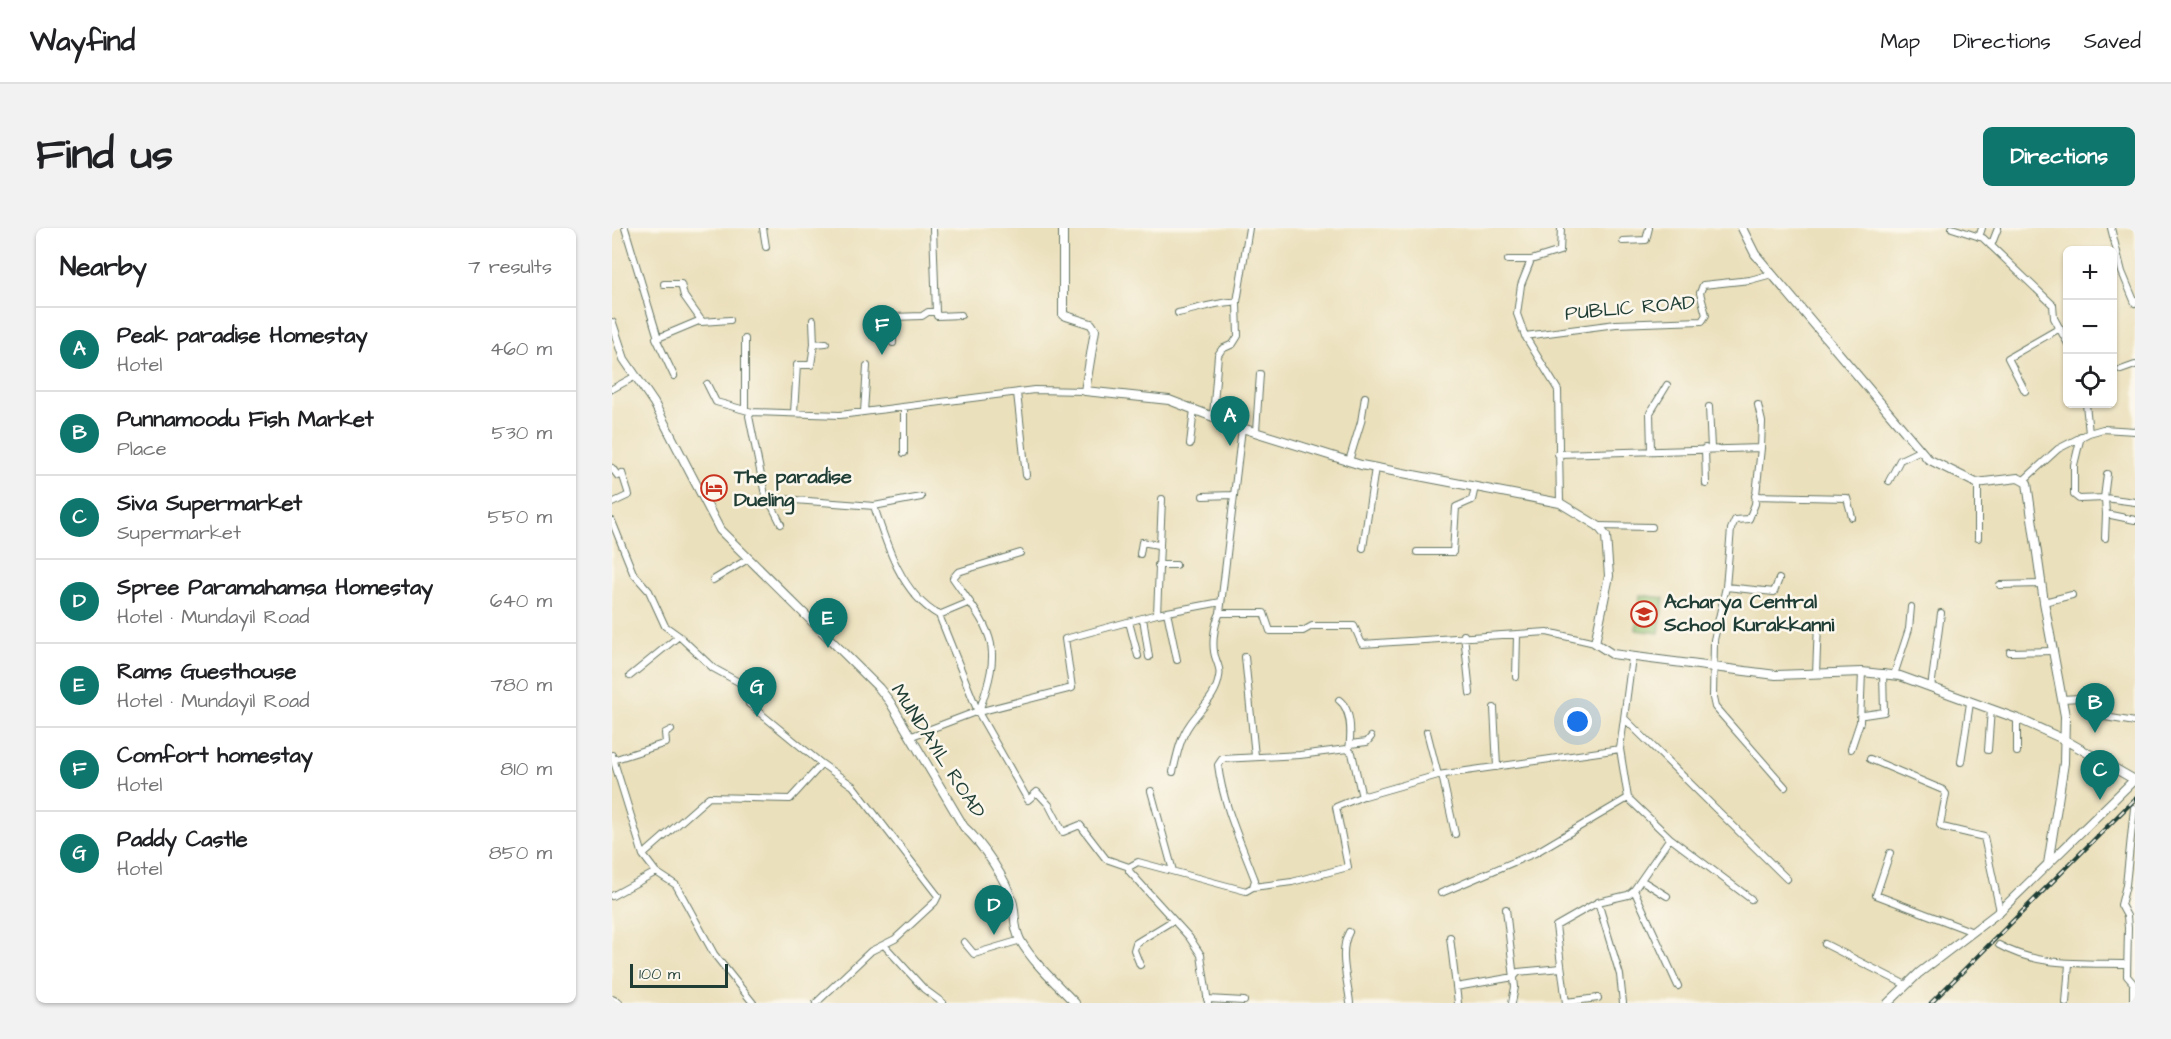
<!DOCTYPE html>
<meta charset="utf-8">
<style>
:root{--surface:#fff;--page:#f2f2f2;--text:#202124;--muted:#757577;--line:#e0e0e0;--accent:#0f766e}
body{margin:0;font-family:"Architects Daughter",sans-serif;background:var(--page);color:var(--text)}
.controls{position:absolute;right:18px;top:18px;display:grid;overflow:hidden;border-radius:9px;box-shadow:0 2px 4px #0004}
.controls button{width:54px;height:54px;display:grid;place-items:center;padding:0;border:0;border-bottom:2px solid var(--line);background:var(--surface);color:var(--text);font:30px sans-serif}
.scale{position:absolute;left:18px;bottom:15px;width:98px;box-sizing:border-box;padding-left:6px;border:3px solid #1f3d34;border-top:0;font-size:16px;line-height:21px;white-space:nowrap;color:#1f3d34;-webkit-text-stroke:4px #fbf7ec;paint-order:stroke}
.you{position:absolute;left:966px;top:494px;width:21px;height:21px;margin:-15px;border:4px solid #fff;border-radius:50%;background:#1a73e8;box-shadow:0 0 0 9px #1a73e833}
.badge{display:grid;place-items:center;width:39px;height:39px;border-radius:50%;background:var(--accent);color:#fff;font-size:20px;font-weight:700}
.pin{position:absolute;translate:-50% -50px;filter:drop-shadow(0 2px 3px #0008)}
.pin::after{content:'';position:absolute;top:32px;width:21px;height:18px;background:inherit;clip-path:polygon(0 0,100% 0,50% 100%)}
.list{margin:0;padding:0;list-style:none}
h2{display:flex;justify-content:space-between;align-items:center;height:78px;margin:0;padding:0 24px;font-size:26px}
h2 small{font-size:20px;font-weight:400;color:var(--muted)}
.list li{display:grid;grid-template-columns:39px 1fr auto;gap:18px;align-items:center;box-sizing:border-box;height:84px;padding:0 24px;border-top:2px solid var(--line)}
.list b{display:block;font-size:22px;white-space:nowrap}
.list p{margin:0;font-size:20px;white-space:nowrap;color:var(--muted)}
.list em{font-size:20px;font-style:normal;color:var(--muted)}
.icon{flex:none;width:33px;height:33px;fill:none;stroke:currentColor;stroke-width:2;stroke-linecap:round;stroke-linejoin:round}
.map{position:relative;flex:none;width:1523px;height:775px;overflow:hidden;border-radius:9px}
header{display:flex;align-items:center;gap:36px;box-sizing:border-box;height:84px;padding:0 30px;background:var(--surface);border-bottom:2px solid var(--line)}
header strong{font-size:28px}
nav{display:flex;gap:33px;margin-inline-start:auto;font-size:21px}
.intro{display:flex;align-items:center;justify-content:space-between;box-sizing:border-box;height:144px;padding:0 36px}
h1{margin:0;font-size:42px}
.button{padding:15px 27px;border-radius:9px;background:var(--accent);color:#fff;font-size:21px;font-weight:700}
main{display:flex;gap:36px;padding:0 36px}
aside{flex:1;background:var(--surface);border-radius:9px;box-shadow:0 2px 4px #0004}
.map>svg:first-child{display:block}
.green{fill:#94c474;stroke:#5a8054;stroke-width:1.5}
.lines{fill:none;stroke-linecap:round;stroke-linejoin:round}
.street-casing{stroke:#667664;stroke-width:8}
.secondary-casing{stroke:#667664;stroke-width:10}
.street{stroke:#fff;stroke-width:6}
.secondary{stroke:#fff;stroke-width:8}
.rail-casing{stroke:#1f3d34;stroke-width:4.5}
.rail{stroke:#fbf7ec;stroke-width:2;stroke-dasharray:7;stroke-linecap:butt}
.labels{text-anchor:middle;dominant-baseline:central;stroke-width:5;stroke-linejoin:round;paint-order:stroke}
.street-label{font-size:20px;fill:#1f3d34;stroke:#fbf7ec}
.poi-label{font-size:20px;font-weight:bold;fill:#1f3d34;stroke:#fbf7ec;text-anchor:start}
</style>
<header>
<strong>Wayfind</strong>
<nav><a>Map</a><a>Directions</a><a>Saved</a></nav>
</header>
<div class="intro"><h1>Find us</h1><a class="button">Directions</a></div>
<main>
<aside>
<h2>Nearby<small>7 results</small></h2>
<ul class="list">
<li><span class="badge">A</span><div><b>Peak paradise Homestay</b><p>Hotel</p></div><em>460 m</em></li>
<li><span class="badge">B</span><div><b>Punnamoodu Fish Market</b><p>Place</p></div><em>530 m</em></li>
<li><span class="badge">C</span><div><b>Siva Supermarket</b><p>Supermarket</p></div><em>550 m</em></li>
<li><span class="badge">D</span><div><b>Spree Paramahamsa Homestay</b><p>Hotel · Mundayil Road</p></div><em>640 m</em></li>
<li><span class="badge">E</span><div><b>Rams Guesthouse</b><p>Hotel · Mundayil Road</p></div><em>780 m</em></li>
<li><span class="badge">F</span><div><b>Comfort homestay</b><p>Hotel</p></div><em>810 m</em></li>
<li><span class="badge">G</span><div><b>Paddy Castle</b><p>Hotel</p></div><em>850 m</em></li>
</ul>
</aside>
<div class="map">
<svg width="1523" height="775" viewBox="0 0 1523 775">
<rect width="100%" height="100%" fill="#fbf7ec"/>
<filter id="ink" filterUnits="userSpaceOnUse"><feTurbulence type="fractalNoise" baseFrequency=".0167" numOctaves="2"/><feDisplacementMap in="SourceGraphic" scale="12" xChannelSelector="R" yChannelSelector="G"/><feConvolveMatrix kernelMatrix="1 2 1 2 8 2 1 2 1" color-interpolation-filters="sRGB"/></filter>
<filter id="wash" filterUnits="userSpaceOnUse"><feTurbulence type="fractalNoise" baseFrequency=".008" numOctaves="4" result="noise"/><feDisplacementMap in="SourceGraphic" scale="24" xChannelSelector="R" yChannelSelector="G"/><feGaussianBlur stdDeviation="1.35" result="paint"/><feColorMatrix in="noise" values="0 0 0 0 0 0 0 0 0 0 0 0 0 0 0 0 0 1.4 0 .05"/><feComposite in="paint" operator="in"/></filter>
<g filter="url(#wash)">
<rect width="100%" height="100%" fill="#ebe0bc"/>
<path class="green" d="M1028,367L1052,370L1047,405L1024,402Z"/>
</g>
<g filter="url(#ink)">
<g class="lines">
<g class="street-casing">
<path id="street" d="M13,0L46,110L89,92L72,68L69,56H52
M151,0L154,19
M321,0L324,84L325,88L349,87
M1340,0L1371,10L1441,77L1442,90L1456,116
M1499,0L1510,44L1523,75
M1367,9L1370,0
M1011,13L1034,12L1037,0
M1379,18L1386,0
M896,32H919
M566,85C581,82 613,72 625,74
M201,92L202,117
M89,94L118,92
M913,108L1004,96L1090,93L1094,87L1088,65L1091,57L1138,52L1160,46
M44,110L62,148
M281,115V89L310,88L316,84H324
M1509,142L1523,137
M95,156L104,174L140,184L228,187L422,162L473,163
M0,161L22,149
M1413,163L1396,130L1448,100
M405,165L414,247
M1474,176L1477,205L1491,201L1523,203
M1146,177L1150,194L1149,220
M1097,179L1099,220
M133,182V111
M140,184L137,188L153,267L156,270L262,278C274,316 290,367 327,387L366,484L416,572L425,564L437,577L451,604L468,597L494,631L517,639V643L577,709L589,727L596,775
M252,184L255,138
M182,185L185,137H199L202,116L214,115
M601,188L606,127L610,121L621,116L626,108L625,74L637,0
M644,203L648,146
M1469,208L1462,237V267L1467,271L1493,270L1523,274
M578,216L582,181
M1093,220L1094,256
M1039,222L1038,185L1055,157
M292,225V180
M946,226L1149,220L1143,276L1137,291L1123,292L1119,301L1114,359L1102,412L1101,470L1103,479L1173,559
M737,233L749,194L753,169
M0,240L6,248L10,245L17,267L0,275
M1412,252L1446,221L1477,205
M1277,253L1288,232L1309,222
M591,268L620,267
M1143,268L1235,270L1240,289
M156,270L169,296
M1492,270L1495,246
M1493,271L1494,286L1523,292
M948,275L946,162L913,108L905,86L909,57L919,32L948,23L949,0
M262,278L309,269
M0,293L21,345L37,363L53,398L67,408
M986,298L1040,299
M1366,310V256
M1493,310L1494,286
M751,320L763,240
M805,324H841L844,279L860,272L863,259
M528,326L530,314L546,317
M546,337H564
M101,352L136,331
M1388,357L1429,356
M1114,359L1162,364L1167,351
M1432,374L1460,367
M555,384L565,432
M608,385H652L658,403H691L700,398H742L750,416L935,404L983,415
M545,386L550,271
M327,387L358,374
M531,390L537,429
M517,394L526,428
M852,407L858,465
M1398,424L1440,423
M633,429L643,528
M1204,446L1206,395
M1282,447L1297,401L1299,379
M18,448L67,408L101,440L132,457L137,476L210,536L241,558L326,668L323,674L283,711L259,723L204,775
M904,449L905,407
M1319,460L1329,385
M1450,471L1486,469
M727,472C740,482 739,507 737,522
M882,480L885,539
M367,483C392,415 380,406 341,350L346,344L408,325
M366,484L460,460L453,411L545,386L609,374
M1252,487L1272,484L1271,445
M1493,489L1523,494
M1405,490V524
M1013,491L1175,651
M815,504L826,547
M300,508L366,483
M738,516L755,514L759,509
M1239,521L1248,494L1250,444
M1376,522L1379,481
M0,527L31,627L97,569L178,571L210,536
M1258,531L1331,562L1334,566L1328,597L1330,599L1372,609L1388,683
M1,532L54,515L53,505L59,502
M1349,534L1358,475
M561,544C565,527 568,510 578,496C589,480 604,469 607,449C609,441 606,438 604,431C599,419 602,397 608,385L630,200
M830,547L843,606
M539,563L561,643
M1058,610L1139,671
M1278,625L1264,667L1361,704
M31,627L44,644
M517,639L526,634L634,663L641,659L643,652C629,615 611,577 606,537L610,531L688,527L735,521L740,525L749,565L753,568L826,547L1008,521
M1029,652L1055,668
M641,659L680,654L736,639L724,579L751,568
M1022,662L1066,758
M829,665L923,625L1016,570
M0,668L44,644L64,657L102,726L141,775
M986,674L1008,747L1011,775
M894,681L903,759L900,775
M737,704C726,724 736,753 738,775
M838,709L846,775
M352,714L362,726L409,712
M1213,716L1294,757
M272,717L312,761L331,775
M1387,717C1426,739 1471,735 1514,736
M528,737L522,722L524,715L560,693
M844,759L902,749L906,744L949,740
M595,771L632,773
M954,774L986,770
M954,775L944,698L986,674L1016,667L1022,662L1058,610L1016,570L1008,521L1020,429
M1454,775L1457,736
M1521,775V755L1515,748L1516,700L1515,688L1509,677L1514,657L1522,580"/>
</g>
<g class="secondary-casing">
<path id="secondary" d="M451,0V87L479,96L483,102L473,163L557,172L630,200L749,237L948,275L986,298L994,308L997,348L983,415L1000,426L1164,447L1250,444L1288,448L1409,492L1453,512L1523,552
M1130,0L1143,26L1316,231L1364,255L1406,250L1415,255L1432,374L1453,488L1452,535L1436,636
M0,95L12,131L42,175L108,302L267,460L278,474L352,599C370,615 395,652 401,676C404,690 401,697 408,712C422,736 444,755 463,775
M0,772L6,775
M1276,775L1307,745L1388,683L1523,551"/>
</g>
<use href="#street" class="street"/>
<use href="#secondary" class="secondary"/>
<g class="rail-casing">
<path id="rail" d="M1319,775L1523,571"/>
</g>
<use href="#rail" class="rail"/>
</g>
</g>
<defs>
<g id="hotel-ring" transform="scale(1.35)"><circle r="9.5" fill="#fbf7ec" stroke="#c8321e" stroke-width="1.5"/><path d="M-6-4.5h1.5V1H6V5H4.5V3h-9V5H-6ZM-4 0a1.8 1.8 0 1 1 3.6 0ZM.5 0V-2.5h3Q6-2.5 6 0Z" fill="#c8321e"/></g>
<g id="school-ring" transform="scale(1.35)"><circle r="9.5" fill="#fbf7ec" stroke="#c8321e" stroke-width="1.5"/><path d="M0-5L7-2L0 1L-7-2ZM-4 1L0 2.5L4 1V4Q0 6-4 4Z" fill="#c8321e"/></g>
</defs>
<g fill-rule="evenodd">
<use href="#hotel-ring" x="102" y="260"/>
<use href="#school-ring" x="1032" y="386"/>
</g>
<g class="labels">
<g class="street-label">
<text transform="translate(1018 80) rotate(-5)">PUBLIC ROAD</text>
<text transform="translate(326 523) rotate(57)">MUNDAYIL ROAD</text>
</g>
<g class="poi-label">
<text x="122" y="249">The paradise<tspan x="122" dy="23">Dueling</tspan></text>
<text x="1052" y="374">Acharya Central<tspan x="1052" dy="23">School Kurakkanni</tspan></text>
</g>
</g>
</svg>
<div class="controls">
<button>+</button>
<button>−</button>
<button><svg class="icon" aria-label="locate" viewBox="0 0 24 24"><circle cx="12" cy="12" r="6"/><path d="M12 2v4M12 18v4M2 12h4M18 12h4"/></svg></button>
</div>
<div class="scale">100 m</div>
<div class="you"></div>
<div class="pin badge" style="left:618px;top:218px">A</div>
<div class="pin badge" style="left:1483px;top:505px">B</div>
<div class="pin badge" style="left:1488px;top:572px">C</div>
<div class="pin badge" style="left:382px;top:707px">D</div>
<div class="pin badge" style="left:216px;top:420px">E</div>
<div class="pin badge" style="left:270px;top:127px">F</div>
<div class="pin badge" style="left:145px;top:489px">G</div>
</div>
</main>
